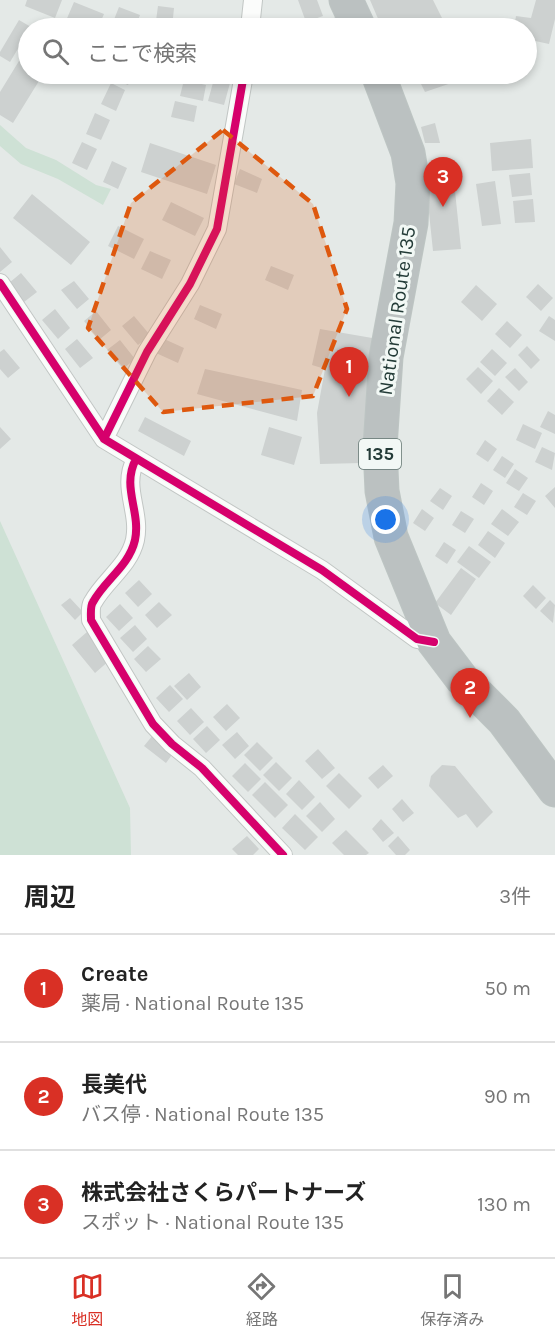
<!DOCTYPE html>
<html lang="ja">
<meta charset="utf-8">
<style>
:root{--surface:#fff;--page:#f6f6f6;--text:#222;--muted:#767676;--line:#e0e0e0;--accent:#d93025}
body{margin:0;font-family:Karla,"Noto Sans JP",sans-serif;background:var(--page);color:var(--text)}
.you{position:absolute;left:386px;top:520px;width:21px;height:21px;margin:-15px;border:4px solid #fff;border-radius:50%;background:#1a73e8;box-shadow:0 0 0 9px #1a73e833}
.badge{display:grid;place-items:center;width:39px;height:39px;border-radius:50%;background:var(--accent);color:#fff;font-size:20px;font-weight:700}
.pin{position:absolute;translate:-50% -50px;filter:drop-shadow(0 2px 3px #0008)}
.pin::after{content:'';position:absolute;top:32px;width:21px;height:18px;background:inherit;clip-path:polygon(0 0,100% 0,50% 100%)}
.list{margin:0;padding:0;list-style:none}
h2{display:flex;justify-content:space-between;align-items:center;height:78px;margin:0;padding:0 24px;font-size:26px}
h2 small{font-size:20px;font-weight:400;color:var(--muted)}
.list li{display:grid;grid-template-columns:39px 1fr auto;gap:18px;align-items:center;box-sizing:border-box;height:108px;padding:0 24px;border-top:2px solid var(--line)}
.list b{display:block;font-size:22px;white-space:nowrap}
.list p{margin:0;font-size:20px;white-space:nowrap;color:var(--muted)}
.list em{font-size:20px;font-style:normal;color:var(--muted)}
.icon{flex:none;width:33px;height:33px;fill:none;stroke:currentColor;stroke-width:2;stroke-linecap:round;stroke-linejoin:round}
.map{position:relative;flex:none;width:555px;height:855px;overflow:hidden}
.search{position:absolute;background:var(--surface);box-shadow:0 3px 9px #0003;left:18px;right:18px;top:18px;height:66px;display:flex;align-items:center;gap:15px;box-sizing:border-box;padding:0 21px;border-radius:33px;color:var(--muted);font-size:22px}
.sheet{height:402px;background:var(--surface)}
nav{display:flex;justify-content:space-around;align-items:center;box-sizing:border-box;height:84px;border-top:2px solid var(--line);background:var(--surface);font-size:16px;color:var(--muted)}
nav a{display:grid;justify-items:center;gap:3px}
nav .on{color:var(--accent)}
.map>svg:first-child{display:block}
.green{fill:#cee1d5}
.building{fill:#cdd1d0}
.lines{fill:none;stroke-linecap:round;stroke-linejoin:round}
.street-casing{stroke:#c1c6c4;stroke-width:20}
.highway-casing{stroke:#bdc5c3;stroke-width:35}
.street{stroke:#fbfcfb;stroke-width:18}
.highway{stroke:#bbc1c1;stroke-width:33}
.cycleway-casing{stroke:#f2f8f5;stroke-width:11}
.cycleway{stroke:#d6006c;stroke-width:8}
.marked{fill:#de580e;fill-opacity:0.2;stroke:#de580e;stroke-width:4.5;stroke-dasharray:12 8;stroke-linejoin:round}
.labels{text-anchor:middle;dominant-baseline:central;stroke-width:6;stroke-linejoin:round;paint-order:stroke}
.shield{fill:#f2f8f5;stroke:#617470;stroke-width:1.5}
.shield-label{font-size:18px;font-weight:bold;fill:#233b37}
.street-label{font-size:20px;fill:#233b37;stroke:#f2f8f5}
</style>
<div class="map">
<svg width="555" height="855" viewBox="0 0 555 855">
<rect width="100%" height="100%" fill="#e4e9e7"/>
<path class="green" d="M0,125L26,148L56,160L96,185L111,189L103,205L58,179L21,164L0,146Z
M0,521L130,808L131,855H0Z"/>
<path class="building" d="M27,0H62L55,18L25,6Z
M298,0H317L323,16L306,22Z
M370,0H433L447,28H382Z
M536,0H555V19L549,44L526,39V28H514L516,16L531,18Z
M74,2L104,14L98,28H78L65,23Z
M158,6L174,8L172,28H155Z
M119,7L140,15L135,28L113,22Z
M338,16L344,28H311Z
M19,20L31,27L10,62L0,56V52Z
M28,44V64L19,59Z
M19,61L28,67V74L42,76L13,123L0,115V92Z
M115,74H133L128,85L113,79Z
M416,74H467L469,77L425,92Z
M214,79L230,83L224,105L208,101Z
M184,80L206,85L203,101L180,96Z
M111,83L125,90L116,111L101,104Z
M175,101L197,106L194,122L171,117Z
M95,113L110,120L101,140L86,134Z
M435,123L440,143H425L421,127Z
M531,139L533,168L492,171L490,143Z
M82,142L97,149L87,170L72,163Z
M150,143L216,165L207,194L141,172Z
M112,161L127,168L118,189L103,182Z
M452,162L461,249L433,251L424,165Z
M240,169L262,179L257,193L234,184Z
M530,173L532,195L512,197L509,175Z
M495,181L501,224L482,226L476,184Z
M32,194L90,242L71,265L13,218Z
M533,199L535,222L515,223L513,201Z
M171,202L204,218L195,236L162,220Z
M118,226L144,239L134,259L108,246Z
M0,247L12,262L0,272Z
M150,251L171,260L162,279L141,269Z
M271,266L294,275L288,290L265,280Z
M21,273L37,292L24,302L9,283Z
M74,281L89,299L77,309L61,290Z
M538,284L553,298L541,311L526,297Z
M476,285L497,304L482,321L461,302Z
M200,305L222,314L216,329L194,319Z
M55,309L70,328L58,339L42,320Z
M96,311L111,330L99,340L84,321Z
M134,316L150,335L138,345L122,326Z
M549,316L555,320V341L539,331Z
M507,321L522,335L510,348L495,334Z
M320,329L378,339L362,463L320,464L317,413L325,369L312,365Z
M162,338L184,348L178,363L156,353Z
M77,339L93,358L80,368L65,349Z
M120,340L135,359L123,369L107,350Z
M527,346L540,360L531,369L518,355Z
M4,349L20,368L8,378L0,369V352Z
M492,349L507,363L495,376L480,362Z
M478,367L493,381L481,394L466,379Z
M515,368L528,382L519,391L505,377Z
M205,369L302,390L297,421L197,394Z
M499,388L514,402L502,415L487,401Z
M548,411L555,415V434L540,427Z
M145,417L191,441L184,456L138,431Z
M523,424L542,433L535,449L516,440Z
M0,427L11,439L0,449Z
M269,427L302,437L294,465L261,455Z
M485,440L497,449L488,462L476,454Z
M542,447L555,453L552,470L535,462Z
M502,456L514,464L505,478L493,470Z
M515,469L528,478L519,491L506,483Z
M481,483L493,491L484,505L472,497Z
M555,487V508L545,496Z
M440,488L452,496L443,510L430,501Z
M523,493L536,501L527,515L514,507Z
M422,509L434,518L425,531L413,523Z
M502,509L519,522L508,536L491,524Z
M461,511L474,519L465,533L452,525Z
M488,531L505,543L495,558L478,545Z
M444,542L456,550L447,564L435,556Z
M469,546L491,562L479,578L457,562Z
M461,568L476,579L451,615L435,603Z
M139,580L152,594L138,607L125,593Z
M533,585L546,598L536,609L523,596Z
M70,598L83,612L75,620L61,605Z
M550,600L555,605L553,623L540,611Z
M159,602L172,615L157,628L145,615Z
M120,604L133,618L119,631L106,617Z
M135,625L147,639L133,652L120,638Z
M87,632L110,660L95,673L72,645Z
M148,646L161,659L146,672L134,659Z
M189,673L201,687L187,700L174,686Z
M170,685L183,699L169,712L156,698Z
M227,704L240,718L226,731L213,717Z
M191,708L204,722L190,735L177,721Z
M207,726L220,740L206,753L193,739Z
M237,732L249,746L235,759L222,745Z
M153,735L174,752L166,763L144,746Z
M257,742L273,758L260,771L244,755Z
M318,749L335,768L322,779L305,761Z
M276,762L292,778L279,791L263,775Z
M245,763L261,779L248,792L232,776Z
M383,765L393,776L378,789L368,778Z
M442,765L455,766L493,812L477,828L466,814L458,818L429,786L431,776Z
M339,773L362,796L349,809L326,786Z
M299,780L315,797L302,810L286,794Z
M265,782L288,805L275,818L252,795Z
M402,799L414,813L403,822L392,809Z
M320,802L335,819L322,832L306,816Z
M295,814L318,837L305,850L282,828Z
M381,819L394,833L383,842L372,829Z
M346,830L369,853L366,855H344L332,843Z
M247,836L259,849L253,855H238L232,849Z
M398,836L410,850L405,855H396L388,846Z"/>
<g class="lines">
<g class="street-casing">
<path id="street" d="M250,28L253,0
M0,283L104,439L322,570L417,639L434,642
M104,439L147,352L190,284L217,229L244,74
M136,459C121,487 141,511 135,540C129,566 105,580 93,602C90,606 91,614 91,620L153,724L172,744L202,768L283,855"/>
</g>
<g class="highway-casing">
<path id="highway" d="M346,0L359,28
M378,74L408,153L413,183L411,223L386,357L380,447L382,491L391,537L434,642L462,679L504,721L555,790"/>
</g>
<use href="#street" class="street"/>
<use href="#highway" class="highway"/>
<g class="cycleway-casing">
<path id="cycleway" d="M0,283L104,439L322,570L417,639L434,642
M104,439L147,352L190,284L217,229L244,74
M136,459C121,487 141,511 135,540C129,566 105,580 93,602C90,606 91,614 91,620L153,724L172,744L202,768L283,855"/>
</g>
<use href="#cycleway" class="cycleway"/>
</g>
<path class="marked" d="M223,130L313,204L347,309L313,396L163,412L88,328L131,203Z"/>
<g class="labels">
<rect class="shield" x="359" y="439" width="42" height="30" rx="4.5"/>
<g class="shield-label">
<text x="380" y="454">135</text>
</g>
<g class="street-label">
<text transform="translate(397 311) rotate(-82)">National Route 135</text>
</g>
</g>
</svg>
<div class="you"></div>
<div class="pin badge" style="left:349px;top:397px">1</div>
<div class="pin badge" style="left:470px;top:718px">2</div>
<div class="pin badge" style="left:443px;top:207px">3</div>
<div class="search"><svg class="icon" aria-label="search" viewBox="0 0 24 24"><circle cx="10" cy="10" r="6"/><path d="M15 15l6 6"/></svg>ここで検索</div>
</div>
<section class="sheet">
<h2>周辺<small>3件</small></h2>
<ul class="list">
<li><span class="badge">1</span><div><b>Create</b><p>薬局 · National Route 135</p></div><em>50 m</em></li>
<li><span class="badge">2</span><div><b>長美代</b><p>バス停 · National Route 135</p></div><em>90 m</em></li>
<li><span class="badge">3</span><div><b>株式会社さくらパートナーズ</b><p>スポット · National Route 135</p></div><em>130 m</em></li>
</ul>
</section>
<nav>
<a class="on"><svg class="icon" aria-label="map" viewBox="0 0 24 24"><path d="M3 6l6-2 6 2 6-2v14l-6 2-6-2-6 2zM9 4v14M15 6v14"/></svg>地図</a>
<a><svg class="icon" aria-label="directions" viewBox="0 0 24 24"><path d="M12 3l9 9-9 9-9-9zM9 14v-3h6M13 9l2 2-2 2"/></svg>経路</a>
<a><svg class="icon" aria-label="saved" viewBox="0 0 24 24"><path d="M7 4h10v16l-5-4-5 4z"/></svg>保存済み</a>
</nav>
